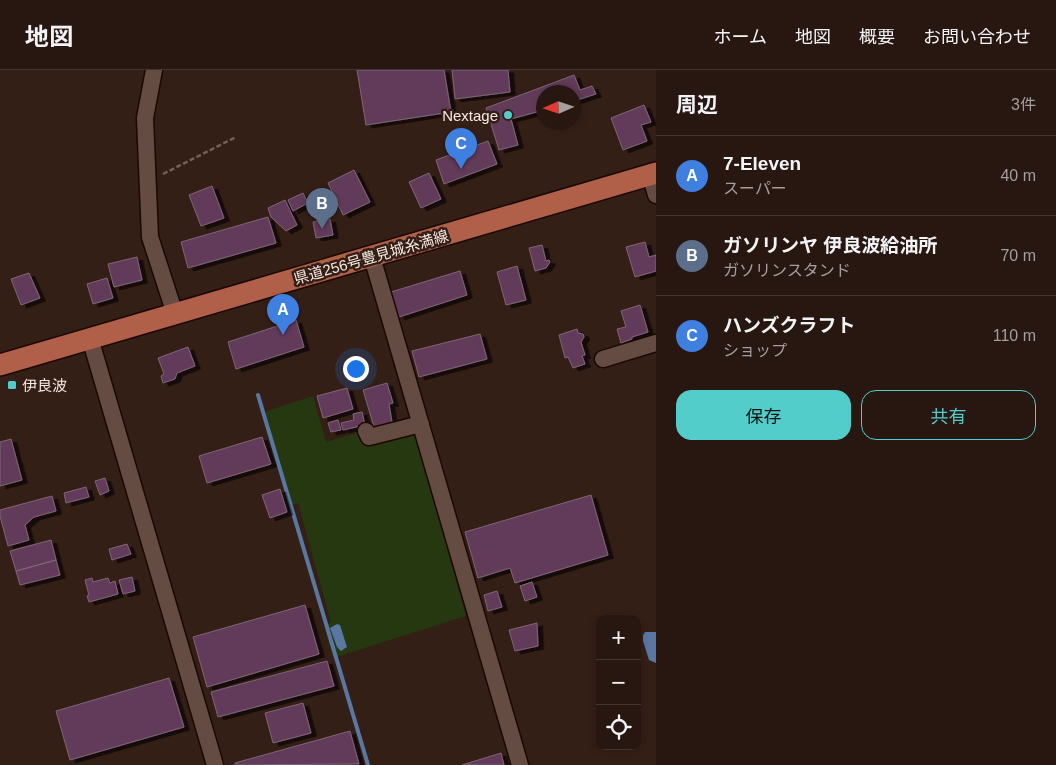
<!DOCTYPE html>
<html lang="ja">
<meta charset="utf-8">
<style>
:root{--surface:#271710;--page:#2f2019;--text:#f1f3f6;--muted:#a49f9f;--line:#433630;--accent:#53cdca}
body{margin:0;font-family:Helvetica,"Noto Sans JP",sans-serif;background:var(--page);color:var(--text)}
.controls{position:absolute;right:15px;bottom:15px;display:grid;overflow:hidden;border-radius:10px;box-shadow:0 2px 8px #0003}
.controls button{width:45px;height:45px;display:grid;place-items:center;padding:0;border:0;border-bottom:1px solid var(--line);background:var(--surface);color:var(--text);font:25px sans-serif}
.compass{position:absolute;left:536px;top:15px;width:45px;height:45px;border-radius:50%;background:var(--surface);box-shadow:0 2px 8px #0003;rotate:267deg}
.you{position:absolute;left:355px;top:298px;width:18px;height:18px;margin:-12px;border:4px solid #fff;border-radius:50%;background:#1a73e8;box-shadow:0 0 0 8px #1a73e833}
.badge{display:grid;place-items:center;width:32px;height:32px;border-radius:50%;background:var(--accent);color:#fff;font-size:16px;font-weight:700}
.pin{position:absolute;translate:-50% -41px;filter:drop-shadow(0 1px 2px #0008)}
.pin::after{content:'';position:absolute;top:26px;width:18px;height:15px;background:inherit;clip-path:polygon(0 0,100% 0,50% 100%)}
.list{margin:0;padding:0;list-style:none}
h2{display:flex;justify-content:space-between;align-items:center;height:65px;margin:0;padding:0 20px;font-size:21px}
h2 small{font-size:16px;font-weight:400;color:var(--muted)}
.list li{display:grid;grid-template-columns:32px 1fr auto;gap:15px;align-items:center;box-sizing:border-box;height:80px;padding:0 20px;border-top:1px solid var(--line)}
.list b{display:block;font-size:19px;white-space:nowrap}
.list p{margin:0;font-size:16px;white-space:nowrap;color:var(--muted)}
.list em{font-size:16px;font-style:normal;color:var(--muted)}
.actions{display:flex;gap:10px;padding:15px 20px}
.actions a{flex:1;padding:11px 0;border:1px solid var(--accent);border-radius:15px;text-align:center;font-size:18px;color:var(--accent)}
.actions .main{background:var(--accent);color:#111}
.icon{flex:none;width:28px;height:28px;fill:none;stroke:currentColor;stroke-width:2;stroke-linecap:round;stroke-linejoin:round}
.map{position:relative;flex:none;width:656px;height:695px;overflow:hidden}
header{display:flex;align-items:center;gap:30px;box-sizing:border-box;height:70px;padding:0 25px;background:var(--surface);border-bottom:1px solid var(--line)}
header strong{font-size:24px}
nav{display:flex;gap:28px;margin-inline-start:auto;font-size:18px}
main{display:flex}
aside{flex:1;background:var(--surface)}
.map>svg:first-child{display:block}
.green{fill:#253810}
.water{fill:#5977a1}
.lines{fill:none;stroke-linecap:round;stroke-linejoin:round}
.stream{stroke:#5977a1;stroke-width:4}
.building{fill:#633b5a;stroke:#7d6677;filter:url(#shadow)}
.minor-casing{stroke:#1b0803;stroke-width:19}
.major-casing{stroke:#1b0803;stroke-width:24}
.path{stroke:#725f57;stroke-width:2.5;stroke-dasharray:5 2.5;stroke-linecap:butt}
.minor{stroke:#654c42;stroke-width:16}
.major{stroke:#b06048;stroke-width:21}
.poi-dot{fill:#53cdca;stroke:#341f16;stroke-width:2}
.labels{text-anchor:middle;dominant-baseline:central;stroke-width:5;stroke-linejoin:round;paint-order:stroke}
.poi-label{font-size:15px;fill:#f7e8e1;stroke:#341f16;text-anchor:end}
.street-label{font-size:15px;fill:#f7e8e1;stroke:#341f16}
</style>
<header>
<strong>地図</strong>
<nav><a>ホーム</a><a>地図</a><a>概要</a><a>お問い合わせ</a></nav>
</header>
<main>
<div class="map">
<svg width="656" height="695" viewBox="0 0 656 695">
<defs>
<filter id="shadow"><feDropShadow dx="5.5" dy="3" stdDeviation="0" flood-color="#0009"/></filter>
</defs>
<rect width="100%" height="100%" fill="#341f16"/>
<path class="green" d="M313,326L326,372L360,362L366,375L414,359L466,546L333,588L324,556L331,552L298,433L292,435L264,342Z"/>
<path class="water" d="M337,554L340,555L347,577L341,581L337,577L330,558Z
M645,562H656V593L649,590L643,571V565Z"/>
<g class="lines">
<path class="stream" d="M258,325L368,695"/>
</g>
<path class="building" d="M357,0H444L451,42L366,55Z
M452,0H508L510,22L455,29Z
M574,5L580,20L592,16L596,24L574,31V22H544V40L511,49L518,75L499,80L486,38Z
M644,35L651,52L641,55L647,71L623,80L611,48Z
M488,71L497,94L444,114L436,90Z
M354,100L370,132L343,145L328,113Z
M429,103L441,129L421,138L409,112Z
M212,116L224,148L201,156L189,125Z
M303,123L308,133L293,141L288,130Z
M285,130L297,155L286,161L271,147L268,138Z
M268,147L276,173L188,198L181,172Z
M330,149L333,165L316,168L313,152Z
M645,172L649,187L656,185V201L635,207L626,177Z
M542,175L546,191L549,190L550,192L546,198L535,201L529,178Z
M137,187L142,210L114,217L108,194Z
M517,196L526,230L506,235L497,202Z
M460,201L467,225L399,247L391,222Z
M29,203L40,228L21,235L11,209Z
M107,208L113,228L93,234L87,214Z
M640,235L648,262L632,267V269L621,273L617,259L626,257L621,241Z
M296,250L304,277L236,299L228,272Z
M577,259L578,263L583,264L584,267L581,272L585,285L582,286L585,294L573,298L568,287L565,288L559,265Z
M480,264L487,289L419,307L412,281Z
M188,277L195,296L177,303L175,309L163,313L161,306L164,304L158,288Z
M387,313L393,333L389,334L392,352L374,357L363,320Z
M347,318L353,339L323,348L317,326Z
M362,342L365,355L343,360L341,353L354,350L353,344Z
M338,350L341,360L331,362L328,353Z
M262,367L271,394L207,413L199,386Z
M11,369L22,410L0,416V372Z
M105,408L109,421L100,425L95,411Z
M86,417L89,427L66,433L64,423Z
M280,419L287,442L270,448L262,425Z
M591,425L608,485L515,513L510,498L478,508L465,462Z
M52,426L56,441L34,447L25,455L29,470L8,476L0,446V440Z
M51,470L56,490L16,501L10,481Z
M127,474L131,484L112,490L109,479Z
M56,490L60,505L20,515L16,501Z
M132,507L135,521L123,524L119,510Z
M92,508L93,512L108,508L110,513L115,511L118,524L89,532L87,526L89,525L85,510Z
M532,512L537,527L525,531L520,516Z
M497,521L502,537L488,541L484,525Z
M305,535L319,584L207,617L193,567Z
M537,553L538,576L515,581L509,560Z
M327,591L334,616L218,647L211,622Z
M169,608L184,657L70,690L56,641Z
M303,633L311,663L273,673L265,643Z
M350,661L359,694L235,695V693Z
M501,683L504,695H462Z"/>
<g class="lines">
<g class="minor-casing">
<path id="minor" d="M154,0L145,48L150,167L175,244
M650,104L656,125
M372,187L520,695
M90,268L215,695
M603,289L656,273
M366,361L369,367L421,354"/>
</g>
<g class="major-casing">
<path id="major" d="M0,295L656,103"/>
</g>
<path class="path" d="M163,104L236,67"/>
<use href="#minor" class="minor"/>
<use href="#major" class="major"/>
</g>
<g class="poi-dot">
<circle cx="508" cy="45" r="5"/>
<rect x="7" y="310" width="10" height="10" rx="2.5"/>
</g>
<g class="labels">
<g class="poi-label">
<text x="498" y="45">Nextage</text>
<text x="22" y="315" text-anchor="start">伊良波</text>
</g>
<g class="street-label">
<text transform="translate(371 187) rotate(-16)">県道256号豊見城糸満線</text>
</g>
</g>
</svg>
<div class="controls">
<button>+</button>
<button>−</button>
<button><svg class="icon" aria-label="locate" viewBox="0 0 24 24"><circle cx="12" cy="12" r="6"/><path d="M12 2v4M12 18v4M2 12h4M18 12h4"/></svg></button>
</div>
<svg class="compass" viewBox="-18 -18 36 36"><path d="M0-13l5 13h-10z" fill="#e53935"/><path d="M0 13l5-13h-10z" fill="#a49f9f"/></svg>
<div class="you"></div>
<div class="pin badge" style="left:283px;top:265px;background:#3f7fe0">A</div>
<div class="pin badge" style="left:322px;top:159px;background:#5c6f8a">B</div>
<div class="pin badge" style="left:461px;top:99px;background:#3f7fe0">C</div>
</div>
<aside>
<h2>周辺<small>3件</small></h2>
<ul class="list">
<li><span class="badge" style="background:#3f7fe0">A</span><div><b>7-Eleven</b><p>スーパー</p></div><em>40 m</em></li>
<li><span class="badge" style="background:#5c6f8a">B</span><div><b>ガソリンヤ 伊良波給油所</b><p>ガソリンスタンド</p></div><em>70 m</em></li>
<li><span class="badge" style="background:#3f7fe0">C</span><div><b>ハンズクラフト</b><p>ショップ</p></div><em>110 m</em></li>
</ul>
<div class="actions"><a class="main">保存</a><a>共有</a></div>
</aside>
</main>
